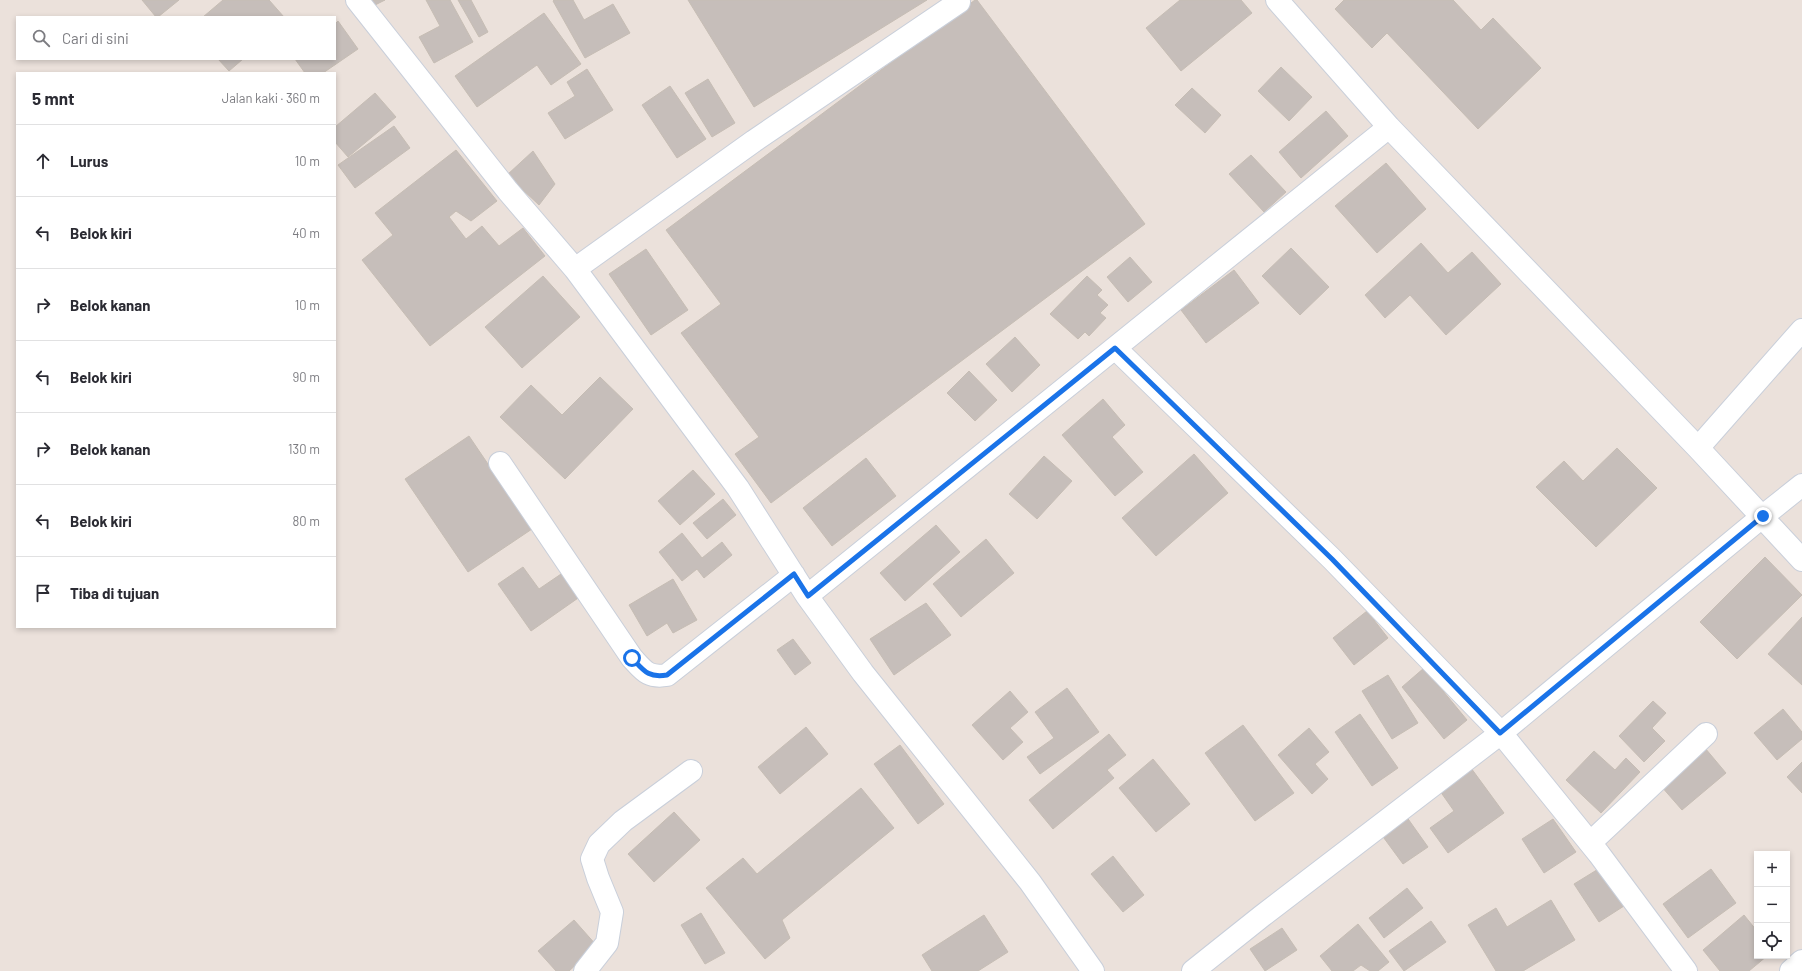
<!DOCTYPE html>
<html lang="id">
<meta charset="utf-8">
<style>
:root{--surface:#fff;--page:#f7f7f7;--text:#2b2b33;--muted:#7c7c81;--line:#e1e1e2}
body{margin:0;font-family:Barlow,sans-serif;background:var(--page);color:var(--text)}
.controls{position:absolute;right:12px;bottom:12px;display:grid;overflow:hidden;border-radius:0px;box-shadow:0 2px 6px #0003}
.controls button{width:36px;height:36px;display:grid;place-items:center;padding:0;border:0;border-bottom:1px solid var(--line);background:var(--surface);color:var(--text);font:20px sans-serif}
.stop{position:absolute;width:12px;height:12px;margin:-9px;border:3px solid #1a73e8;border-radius:50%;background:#fff}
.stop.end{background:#1a73e8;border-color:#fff;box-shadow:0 1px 4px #0008}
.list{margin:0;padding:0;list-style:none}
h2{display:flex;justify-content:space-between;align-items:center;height:52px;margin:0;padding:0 16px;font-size:17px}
h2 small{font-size:13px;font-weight:400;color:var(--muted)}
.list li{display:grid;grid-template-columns:26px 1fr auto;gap:12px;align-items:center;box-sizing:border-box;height:72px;padding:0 16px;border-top:1px solid var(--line)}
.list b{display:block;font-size:15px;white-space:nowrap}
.list em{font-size:13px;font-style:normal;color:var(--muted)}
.icon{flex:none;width:22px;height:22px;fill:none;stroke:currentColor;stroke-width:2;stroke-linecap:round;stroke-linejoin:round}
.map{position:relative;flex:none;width:1802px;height:971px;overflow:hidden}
.search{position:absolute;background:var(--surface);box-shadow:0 2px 6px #0003;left:16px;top:16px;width:320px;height:44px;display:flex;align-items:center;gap:10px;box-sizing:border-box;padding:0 14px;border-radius:0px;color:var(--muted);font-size:15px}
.panel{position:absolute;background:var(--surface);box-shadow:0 2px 6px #0003;left:16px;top:72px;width:320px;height:556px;border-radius:0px}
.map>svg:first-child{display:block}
.building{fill:#c6beba;stroke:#c6bdb4}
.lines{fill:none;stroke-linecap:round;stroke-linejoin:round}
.minor-casing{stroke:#c9cfda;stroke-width:24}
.minor{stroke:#fff;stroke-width:22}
.route{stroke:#1a73e8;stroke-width:5}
</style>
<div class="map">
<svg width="1802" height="971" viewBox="0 0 1802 971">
<rect width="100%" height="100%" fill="#ebe1db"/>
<path class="building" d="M142,0H179L158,17H156Z
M223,0H269L284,17H203Z
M369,0H385L373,6Z
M426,0H450L473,42L434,63L419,37L440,26Z
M458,0H471L488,32L479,37Z
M554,0H573L584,20L613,4L630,33L585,58L553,1Z
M688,0H927L754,107Z
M975,0H977L1145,224L771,503L735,454L759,437L681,333L721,304L666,230Z
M1180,0H1241L1252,13L1181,71L1146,28Z
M1344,0H1453L1481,30L1493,18L1541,68L1478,129L1387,33L1372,48L1335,9Z
M544,13L581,64L551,85L537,65L477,107L455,76Z
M338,21L358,49L323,73H305L295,59H335V24Z
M218,59H243L229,71Z
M1281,67L1312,97L1289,121L1258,91Z
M587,69L613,110L565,139L548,113L575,96L567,82Z
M708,79L735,123L712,137L685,93Z
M670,86L706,139L677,158L642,105Z
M1192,88L1221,115L1205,133L1175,105Z
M375,93L396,117L348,157L335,142V127Z
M1326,111L1348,136L1301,178L1279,152Z
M394,126L410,148L355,188L338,165Z
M456,150L497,201L471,221L456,211L449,217L466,239L482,226L499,246L523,228L545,256L430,346L362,260L393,235L375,213Z
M533,151L555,184L539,205L507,175Z
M1251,155L1286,192L1264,212L1229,174Z
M1386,163L1426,209L1377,253L1335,206Z
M1421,243L1448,273L1472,252L1501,284L1446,335L1410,295L1385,318L1365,295Z
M1291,248L1329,287L1300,315L1262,276Z
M646,249L688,310L651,335L609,274Z
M1130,257L1152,282L1128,302L1107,277Z
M1234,270L1259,303L1206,343L1181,310Z
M543,276L580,317L522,368L485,327Z
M1087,276L1102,290L1097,295L1108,305L1100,313L1106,318L1089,336L1085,332L1078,339L1050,314Z
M1015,337L1040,365L1012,392L986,364Z
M969,371L997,400L975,421L947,393Z
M600,377L633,409L565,479L500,417L531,385L562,415Z
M1103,399L1125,425L1112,437L1143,472L1115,496L1062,435Z
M469,436L532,529L468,572L405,479Z
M1617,448L1657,488L1596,547L1536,487L1564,461L1583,481Z
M1194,454L1228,493L1156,556L1122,518Z
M1044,456L1072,481L1037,519L1009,494Z
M866,458L896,496L832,546L803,508Z
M693,470L715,494L680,525L658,501Z
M723,499L736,515L707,539L693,523Z
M936,525L960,552L905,601L880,573Z
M682,533L702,558L722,542L732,555L704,578L697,569L682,581L659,552Z
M986,539L1014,573L961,617L933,584Z
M1765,557L1802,595L1737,659L1700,622Z
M523,567L539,589L564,572L581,596L531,631L498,584Z
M673,579L697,620L673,633L667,623L647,636L629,605Z
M926,603L951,635L894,675L870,639Z
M1367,611L1388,638L1354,665L1333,638Z
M1802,617V685L1768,654Z
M793,639L811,663L795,675L777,650Z
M1424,668L1467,720L1444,739L1402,687Z
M1388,675L1418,723L1392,739L1362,691Z
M1067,688L1099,732L1040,774L1027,757L1054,738L1035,712Z
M1010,691L1028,712L1010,728L1023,742L1003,760L972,725Z
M1653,701L1666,713L1652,728L1665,741L1644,762L1619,736Z
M1783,709L1802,732V739L1777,760L1754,733Z
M1360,714L1398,768L1372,786L1335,732Z
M1243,725L1294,793L1255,821L1205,753Z
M806,727L828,754L780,794L758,767Z
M1309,728L1329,752L1315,764L1328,779L1312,794L1278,755Z
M1109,734L1126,755L1107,770L1114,778L1053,829L1029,800Z
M900,745L944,804L918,824L874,764Z
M1705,748L1726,773L1682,810L1661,786Z
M1594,751L1615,770L1626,758L1640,772L1601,813L1566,780Z
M1153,759L1190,804L1156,832L1119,788Z
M1802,762V793L1787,777Z
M1471,768L1504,813L1448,853L1430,828L1454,811L1440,791Z
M861,788L894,828L782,920L790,938L765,959L706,888L743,858L757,874Z
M674,812L700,840L654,882L628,854Z
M1406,816L1428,847L1403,864L1381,834Z
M1553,819L1576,852L1544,873L1522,839Z
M1113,856L1144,895L1123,912L1091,874Z
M1600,868L1624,906L1599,922L1574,884Z
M1711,869L1736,903L1688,938L1663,904Z
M1407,888L1423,908L1384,938L1369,918Z
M1551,900L1575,940L1523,971H1496L1468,925L1496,908L1507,927Z
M701,913L725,953L705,964L681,925Z
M984,915L1008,952L978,971H932L922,955Z
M1744,915L1757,931V956H1767L1749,971H1720L1703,950Z
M574,920L597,946L569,971H556L538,951Z
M1431,921L1446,942L1404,971L1389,951Z
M1358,924L1389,962L1378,971H1370L1361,965L1353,971H1332L1320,956Z
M1282,928L1297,950L1265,971L1250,949Z"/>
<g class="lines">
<g class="minor-casing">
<path id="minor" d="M357,0L508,191L575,269L738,488L807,596L863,673L1030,882L1093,971
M1277,0L1389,127L1698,448L1802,560
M575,269L754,141L959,2
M1115,348L1332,559L1501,733L1599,854L1686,971
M1698,448L1802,330
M500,463L632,658C644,671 648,678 667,675L794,575
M807,596L1389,127
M1590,843L1706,734
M585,971L607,943L612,912L598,878L592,859L599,844L623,821L691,771
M1193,971L1262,916L1501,733L1763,516L1802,485
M1791,971L1802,961"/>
</g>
<use href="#minor" class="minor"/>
</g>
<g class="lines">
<path class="route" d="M632,658C644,671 648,678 667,675L794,574L808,596L1115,348L1332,559L1500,733L1763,516"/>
</g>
</svg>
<div class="controls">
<button>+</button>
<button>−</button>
<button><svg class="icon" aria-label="locate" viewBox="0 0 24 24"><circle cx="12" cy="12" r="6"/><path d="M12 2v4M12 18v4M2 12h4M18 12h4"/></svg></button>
</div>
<div class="stop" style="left:632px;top:658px"></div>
<div class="stop end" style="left:1763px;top:516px"></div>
<div class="search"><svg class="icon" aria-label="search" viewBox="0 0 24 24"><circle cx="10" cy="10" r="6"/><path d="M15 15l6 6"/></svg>Cari di sini</div>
<section class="panel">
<h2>5 mnt<small>Jalan kaki · 360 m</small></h2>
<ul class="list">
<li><svg class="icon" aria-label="ahead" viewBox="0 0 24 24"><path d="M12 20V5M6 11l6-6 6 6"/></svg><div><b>Lurus</b></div><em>10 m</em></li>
<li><svg class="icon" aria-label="left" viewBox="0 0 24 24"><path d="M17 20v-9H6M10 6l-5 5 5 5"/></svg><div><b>Belok kiri</b></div><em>40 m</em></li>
<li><svg class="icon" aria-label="right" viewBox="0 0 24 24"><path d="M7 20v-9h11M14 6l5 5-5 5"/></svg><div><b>Belok kanan</b></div><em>10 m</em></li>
<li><svg class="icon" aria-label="left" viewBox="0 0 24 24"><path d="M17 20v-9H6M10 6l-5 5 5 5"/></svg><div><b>Belok kiri</b></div><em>90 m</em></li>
<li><svg class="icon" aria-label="right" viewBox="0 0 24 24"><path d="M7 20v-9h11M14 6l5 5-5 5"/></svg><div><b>Belok kanan</b></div><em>130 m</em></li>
<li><svg class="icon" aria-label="left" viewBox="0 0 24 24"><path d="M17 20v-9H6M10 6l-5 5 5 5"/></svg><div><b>Belok kiri</b></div><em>80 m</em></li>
<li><svg class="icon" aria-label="arrive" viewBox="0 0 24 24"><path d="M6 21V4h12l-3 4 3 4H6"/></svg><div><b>Tiba di tujuan</b></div></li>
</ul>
</section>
</div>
